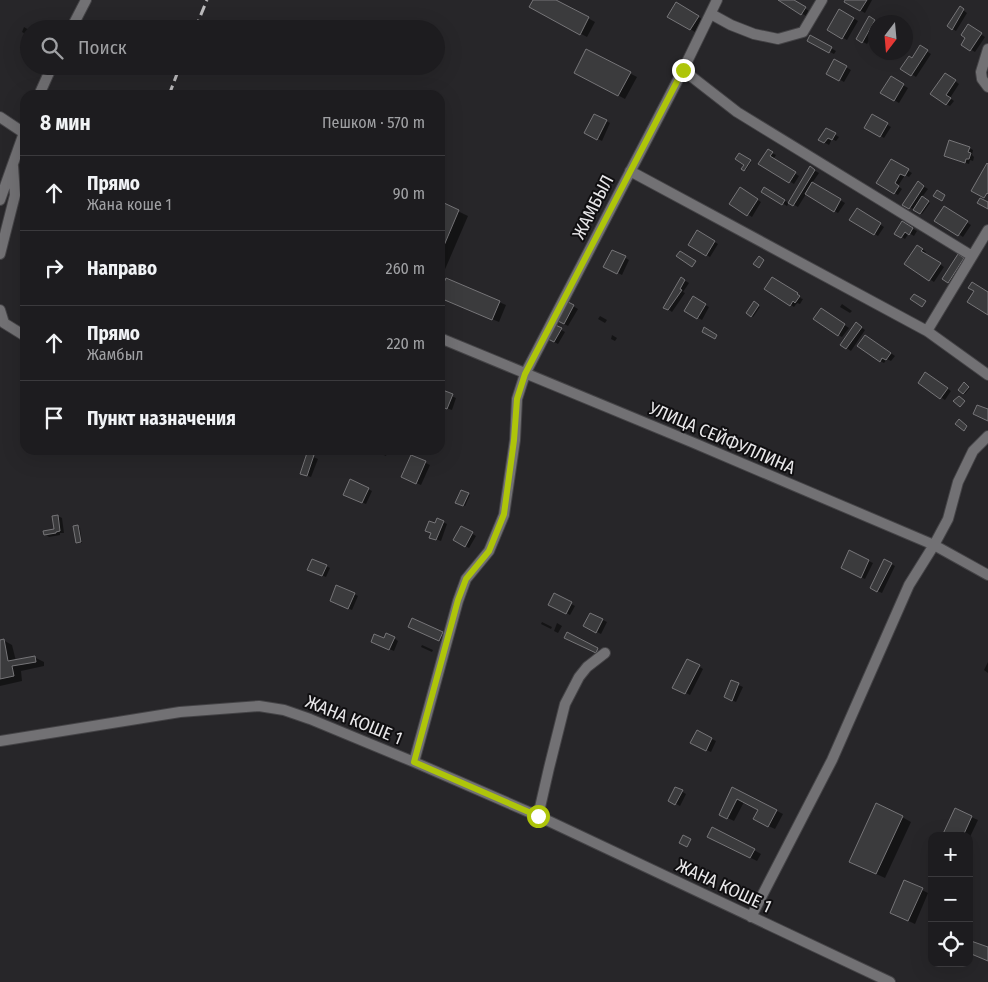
<!DOCTYPE html>
<html lang="ru">
<meta charset="utf-8">
<style>
:root{--surface:#1d1c1f;--page:#2a292c;--text:#f1f3f6;--muted:#a0a1a4;--line:#3b3a3d}
body{margin:0;font-family:"Fira Sans Condensed",sans-serif;background:var(--page);color:var(--text)}
.controls{position:absolute;right:15px;bottom:15px;display:grid;overflow:hidden;border-radius:10px;box-shadow:0 5px 20px #0002}
.controls button{width:45px;height:45px;display:grid;place-items:center;padding:0;border:0;border-bottom:1px solid var(--line);background:var(--surface);color:var(--text);font:25px sans-serif}
.compass{position:absolute;left:868px;top:15px;width:45px;height:45px;border-radius:50%;background:var(--surface);box-shadow:0 5px 20px #0002;rotate:196deg}
.stop{position:absolute;width:15px;height:15px;margin:-11px;border:4px solid #aec50a;border-radius:50%;background:#fff}
.stop.end{background:#aec50a;border-color:#fff;box-shadow:0 1px 5px #0008}
.list{margin:0;padding:0;list-style:none}
h2{display:flex;justify-content:space-between;align-items:center;height:65px;margin:0;padding:0 20px;font-size:21px}
h2 small{font-size:16px;font-weight:400;color:var(--muted)}
.list li{display:grid;grid-template-columns:32px 1fr auto;gap:15px;align-items:center;box-sizing:border-box;height:75px;padding:0 20px;border-top:1px solid var(--line)}
.list b{display:block;font-size:19px;white-space:nowrap}
.list p{margin:0;font-size:16px;white-space:nowrap;color:var(--muted)}
.list em{font-size:16px;font-style:normal;color:var(--muted)}
.icon{flex:none;width:28px;height:28px;fill:none;stroke:currentColor;stroke-width:2;stroke-linecap:round;stroke-linejoin:round}
.map{position:relative;flex:none;width:988px;height:982px;overflow:hidden}
.search{position:absolute;background:var(--surface);box-shadow:0 5px 20px #0002;left:20px;top:20px;width:425px;height:55px;display:flex;align-items:center;gap:12px;box-sizing:border-box;padding:0 18px;border-radius:28px;color:var(--muted);font-size:19px}
.panel{position:absolute;background:var(--surface);box-shadow:0 5px 20px #0002;left:20px;top:90px;width:425px;height:365px;border-radius:15px}
.map>svg:first-child{display:block}
.shadow{fill:#0007}
.building{fill:#3b3b3d;stroke:#767578}
.lines{fill:none;stroke-linecap:round;stroke-linejoin:round}
.minor-casing{stroke:#444346;stroke-width:12}
.minor{stroke:#727174;stroke-width:10}
.rail{stroke:#bcbbbd;stroke-width:3;stroke-dasharray:10 5;stroke-linecap:butt}
.route{stroke:#aec50a;stroke-width:6}
.labels{text-anchor:middle;dominant-baseline:central;stroke-width:4;stroke-linejoin:round;paint-order:stroke}
.street-label{font-size:18px;fill:#e8e7e9;stroke:#100f11}
</style>
<div class="map">
<svg width="988" height="982" viewBox="0 0 988 982">
<rect width="100%" height="100%" fill="#272629"/>
<path class="shadow" d="M534,0H555L595,22L587,37L530,7Z
M780,0H792L809,11L806,16Z
M846,0H872L865,13L845,2Z
M677,4L702,19L695,32L669,16Z
M960,8L967,13L956,31L948,26Z
M840,10L858,21L847,40L829,30Z
M869,18L877,22H876V28L867,44L857,39Z
M968,26L985,37L975,52L963,45L967,38Z
M24,27L29,30V36L22,32Z
M811,37L836,51L834,54L809,41Z
M920,47L931,54L916,77L902,68L912,59Z
M587,51L637,77L625,99L582,76Z
M835,61L851,70L844,82L828,73Z
M945,74L959,84L950,98L954,101L950,106L946,104Z
M891,78L908,88L899,103L882,93Z
M594,115L610,123L602,141L586,133Z
M873,116L891,127L884,138L866,127Z
M826,129L839,137L836,141L832,139L829,145L820,140Z
M969,148L973,150L972,155L974,157L973,161L970,160L969,164L945,156Z
M768,151L776,155L773,160L799,176L794,184L760,163Z
M739,154L751,162L746,170L743,169L745,164Z
M891,161L912,173L909,177L905,175L898,186L902,189L898,195L878,183Z
M810,168L819,173L812,183L845,203L838,213L806,194L798,207L789,202L787,206L763,192L765,189L789,203Z
M918,183L928,189L922,197L930,203L922,214L904,204Z
M741,189L761,202L752,217L731,204Z
M445,205L468,216L440,281V216Z
M944,208L971,225L963,237L936,220Z
M857,210L884,227L878,236L851,219Z
M902,223L917,231L914,236L909,233L905,239L896,233Z
M698,232L718,244L710,257L690,245Z
M917,246L926,252L925,254L944,267L934,282L906,264Z
M613,251L629,260L622,275L605,266Z
M958,256L967,262L953,284L943,279Z
M682,279L689,283L683,292L685,293L672,312L665,307Z
M772,279L801,297L800,298L803,299L800,304L797,303L794,307L766,289Z
M440,295L499,302L506,305L499,322L446,300L440,297Z
M693,298L709,307L702,320L686,311Z
M566,302L578,309L568,326L557,320Z
M754,303L760,307L753,317L747,313Z
M842,304L852,311L850,313L840,307Z
M825,312L849,328L842,337L838,335Z
M600,316L607,320L605,323L598,319Z
M856,324L865,330L851,351L842,345Z
M554,326L565,332L558,344L547,338Z
M612,335L617,338L615,341L611,339Z
M870,339L895,356L891,361L887,359L884,363L880,361Z
M930,376L951,391L945,400L919,383Z
M964,384L970,388L965,394L960,390Z
M440,391L456,398L452,410L440,406Z
M440,434L444,436L440,445Z
M372,450H388L386,456Z
M307,454L318,459L311,477L305,475Z
M411,456L430,465L421,485L406,479Z
M368,489L372,491L366,504L349,497Z
M462,491L470,495L465,506L457,503Z
M58,516L62,518L64,533H60V535L49,537L45,534L55,531Z
M443,522L447,524L441,541L433,538L435,525Z
M78,527L80,528L82,543H78L77,542Z
M461,527L476,536L469,548L454,540Z
M850,552L873,563L865,579L846,570Z
M885,561L895,566L882,593L871,588Z
M326,566L330,568L326,577L313,572Z
M354,594L358,596L352,610L335,603Z
M554,595L575,606L570,615L550,604Z
M591,614L607,622L601,634L585,626Z
M542,622L552,627L551,629L541,624Z
M557,623L562,626L558,633L554,631Z
M414,628L442,633L446,635L443,642Z
M394,638L398,641L394,651L377,644L385,640Z
M3,640L12,645L16,661L34,657L44,662V666L21,671L22,681L0,686V641Z
M422,645L433,650L432,652L421,647Z
M688,660L703,669L690,695L674,687Z
M988,662V673L984,670Z
M732,682L743,687L736,702L729,699Z
M697,732L716,741L711,752L696,745Z
M676,788L686,794L680,806L669,800Z
M733,789L783,814L775,829L762,823L760,810L744,802L734,821L720,814Z
M902,817L911,822L885,878L859,866Z
M971,817L978,820L969,839V836H944Z
M715,840L754,850L761,854L757,861Z
M922,890L928,893L915,924L898,916Z"/>
<path class="building" d="M533,0H556L589,17L580,35L529,7Z
M778,0H794L806,7L801,15Z
M845,0H867L860,11L844,2Z
M676,2L699,16L690,30L667,17Z
M960,6L964,9L952,30L947,26Z
M839,9L854,18L842,39L827,30Z
M869,16L875,20L862,43L856,39Z
M968,24L982,33L970,51L961,45L965,38L961,35Z
M810,35L832,47L829,53L807,41Z
M920,45L928,50L911,76L900,69L909,56L912,58Z
M586,49L631,72L618,96L574,73Z
M834,59L847,66L839,81L826,74Z
M945,73L956,80L946,95L951,98L946,105L930,94Z
M891,76L904,84L894,101L880,93Z
M594,114L607,120L597,140L584,133Z
M872,114L888,123L880,137L864,128Z
M826,128L836,133L832,140L828,138L824,143L818,140Z
M949,140L970,147L968,152L971,153L969,159H966L965,163L944,156Z
M768,149L773,152L770,156L796,172L789,183L758,164Z
M739,153L751,160L744,171L741,169L744,165L735,159Z
M891,159L909,169L905,176L900,174L895,183L899,186L894,194L876,183Z
M987,163L988,164V194L987,193L984,198L971,191Z
M810,166L815,170L793,206L788,203Z
M918,181L924,186L909,209L902,205Z
M812,182L841,199L834,212L805,194Z
M740,187L758,199L747,216L729,204Z
M764,187L785,200L782,205L761,192Z
M937,190L945,195L942,201L933,196Z
M922,196L929,201L920,214L913,210Z
M980,198L988,202V209L977,203Z
M444,203L459,210L440,255V213Z
M944,206L968,221L958,236L934,221Z
M857,208L881,223L874,235L849,220Z
M902,221L913,228L909,235L905,232L901,238L894,234Z
M697,230L715,241L706,256L688,245Z
M917,245L923,249L921,251L941,263L929,281L904,264Z
M612,250L626,256L617,274L603,267Z
M680,251L696,261L692,267L676,256Z
M958,254L964,258L948,283L942,279Z
M759,256L764,260L759,268L753,264Z
M681,277L685,280L680,289L682,290L668,310L663,308Z
M772,277L798,293L797,294L800,296L795,303L793,301L790,306L764,289Z
M446,278L500,301L492,320L440,298V292Z
M972,282L988,292V315L967,302L974,291L968,288Z
M914,294L926,301L922,307L910,299Z
M693,296L706,304L697,319L684,311Z
M566,301L574,305L564,324L556,320Z
M754,301L759,305L751,317L746,313Z
M821,308L845,324L838,336L813,319Z
M856,322L862,327L846,349L840,345Z
M553,324L562,328L554,342L546,338Z
M704,327L717,335L715,339L702,332Z
M865,335L891,353L886,360L882,358L880,362L857,346Z
M925,372L948,388L940,399L918,383Z
M964,382L969,387L963,394L958,390Z
M440,389L453,394L447,409L440,406Z
M959,396L965,401L960,407L953,401Z
M977,405L988,409V421L973,414Z
M959,419L967,426L964,431L955,424Z
M307,453L314,455L307,476L300,474Z
M411,455L426,461L416,484L401,477Z
M350,479L369,488L362,503L343,495Z
M461,490L469,493L463,506L455,503Z
M58,515L60,531L56,532V533L44,535L43,531L54,529L52,516Z
M437,518L444,521L436,540L429,538L431,533L425,531L429,521L435,523Z
M78,525L81,542L76,543L73,526Z
M461,526L473,532L465,547L453,540Z
M849,550L869,560L861,578L841,568Z
M312,559L327,565L322,576L307,570Z
M884,559L892,563L877,592L870,588Z
M336,585L355,593L348,609L330,601Z
M554,593L572,602L566,614L548,605Z
M590,613L603,619L596,633L583,626Z
M412,618L443,632L439,641L408,627Z
M567,632L598,648L596,653L564,638Z
M386,633L395,637L389,650L371,642L374,634L384,638Z
M4,639L8,661L35,656L36,662L12,666L14,676L0,679V640Z
M687,659L700,665L685,694L672,688Z
M731,680L739,683L732,701L724,697Z
M697,730L712,738L706,751L690,743Z
M675,787L683,790L675,805L668,801Z
M732,787L777,810L768,827L753,819L758,810L737,799L727,819L719,815Z
M876,803L903,816L876,874L849,862Z
M955,808L972,816L963,836H942Z
M712,827L755,849L750,858L707,837Z
M683,835L691,839L687,847L679,843Z
M904,880L923,888L908,921L890,913Z
M971,941L988,947V961L969,953V945Z"/>
<g class="lines">
<g class="minor-casing">
<path id="minor" d="M711,14L731,25L754,34L778,39L803,32L822,0
M71,29L86,0
M988,49L981,72L982,79L988,87
M683,70L737,112L972,256
M39,95L52,66
M0,117L24,133
M630,171L927,331L988,375
M0,200L25,130
M0,254L15,195L13,166
M0,310L4,323L25,336
M927,331L988,230
M440,338L694,443L934,545L988,575
M0,741L180,712L259,706L284,710L310,719L414,762L538,816L890,982
M414,762L458,601L466,579L489,551L504,515L515,440L517,399L525,374L683,70L717,0
M538,816L549,768L565,704L579,677L587,667L605,653
M751,917L832,760L909,585L934,545L948,519L958,482L973,451L988,436"/>
</g>
<use href="#minor" class="minor"/>
<path class="rail" d="M195,29L207,0
M169,95L180,66"/>
</g>
<g class="lines">
<path class="route" d="M538,816L414,762L458,600L466,579L489,551L504,514L514,440L517,399L525,374L683,70"/>
</g>
<g class="labels">
<g class="street-label">
<text transform="translate(593 207) rotate(-63)">ЖАМБЫЛ</text>
<text transform="translate(722 438) rotate(23)">УЛИЦА СЕЙФУЛЛИНА</text>
<text transform="translate(354 720) rotate(22)">ЖАНА КОШЕ 1</text>
<text transform="translate(724 886) rotate(25)">ЖАНА КОШЕ 1</text>
</g>
</g>
</svg>
<div class="controls">
<button>+</button>
<button>−</button>
<button><svg class="icon" aria-label="locate" viewBox="0 0 24 24"><circle cx="12" cy="12" r="6"/><path d="M12 2v4M12 18v4M2 12h4M18 12h4"/></svg></button>
</div>
<svg class="compass" viewBox="-18 -18 36 36"><path d="M0-13l5 13h-10z" fill="#e53935"/><path d="M0 13l5-13h-10z" fill="#a0a1a4"/></svg>
<div class="stop" style="left:538px;top:816px"></div>
<div class="stop end" style="left:683px;top:70px"></div>
<div class="search"><svg class="icon" aria-label="search" viewBox="0 0 24 24"><circle cx="10" cy="10" r="6"/><path d="M15 15l6 6"/></svg>Поиск</div>
<section class="panel">
<h2>8 мин<small>Пешком · 570 m</small></h2>
<ul class="list">
<li><svg class="icon" aria-label="ahead" viewBox="0 0 24 24"><path d="M12 20V5M6 11l6-6 6 6"/></svg><div><b>Прямо</b><p>Жана коше 1</p></div><em>90 m</em></li>
<li><svg class="icon" aria-label="right" viewBox="0 0 24 24"><path d="M7 20v-9h11M14 6l5 5-5 5"/></svg><div><b>Направо</b></div><em>260 m</em></li>
<li><svg class="icon" aria-label="ahead" viewBox="0 0 24 24"><path d="M12 20V5M6 11l6-6 6 6"/></svg><div><b>Прямо</b><p>Жамбыл</p></div><em>220 m</em></li>
<li><svg class="icon" aria-label="arrive" viewBox="0 0 24 24"><path d="M6 21V4h12l-3 4 3 4H6"/></svg><div><b>Пункт назначения</b></div></li>
</ul>
</section>
</div>
